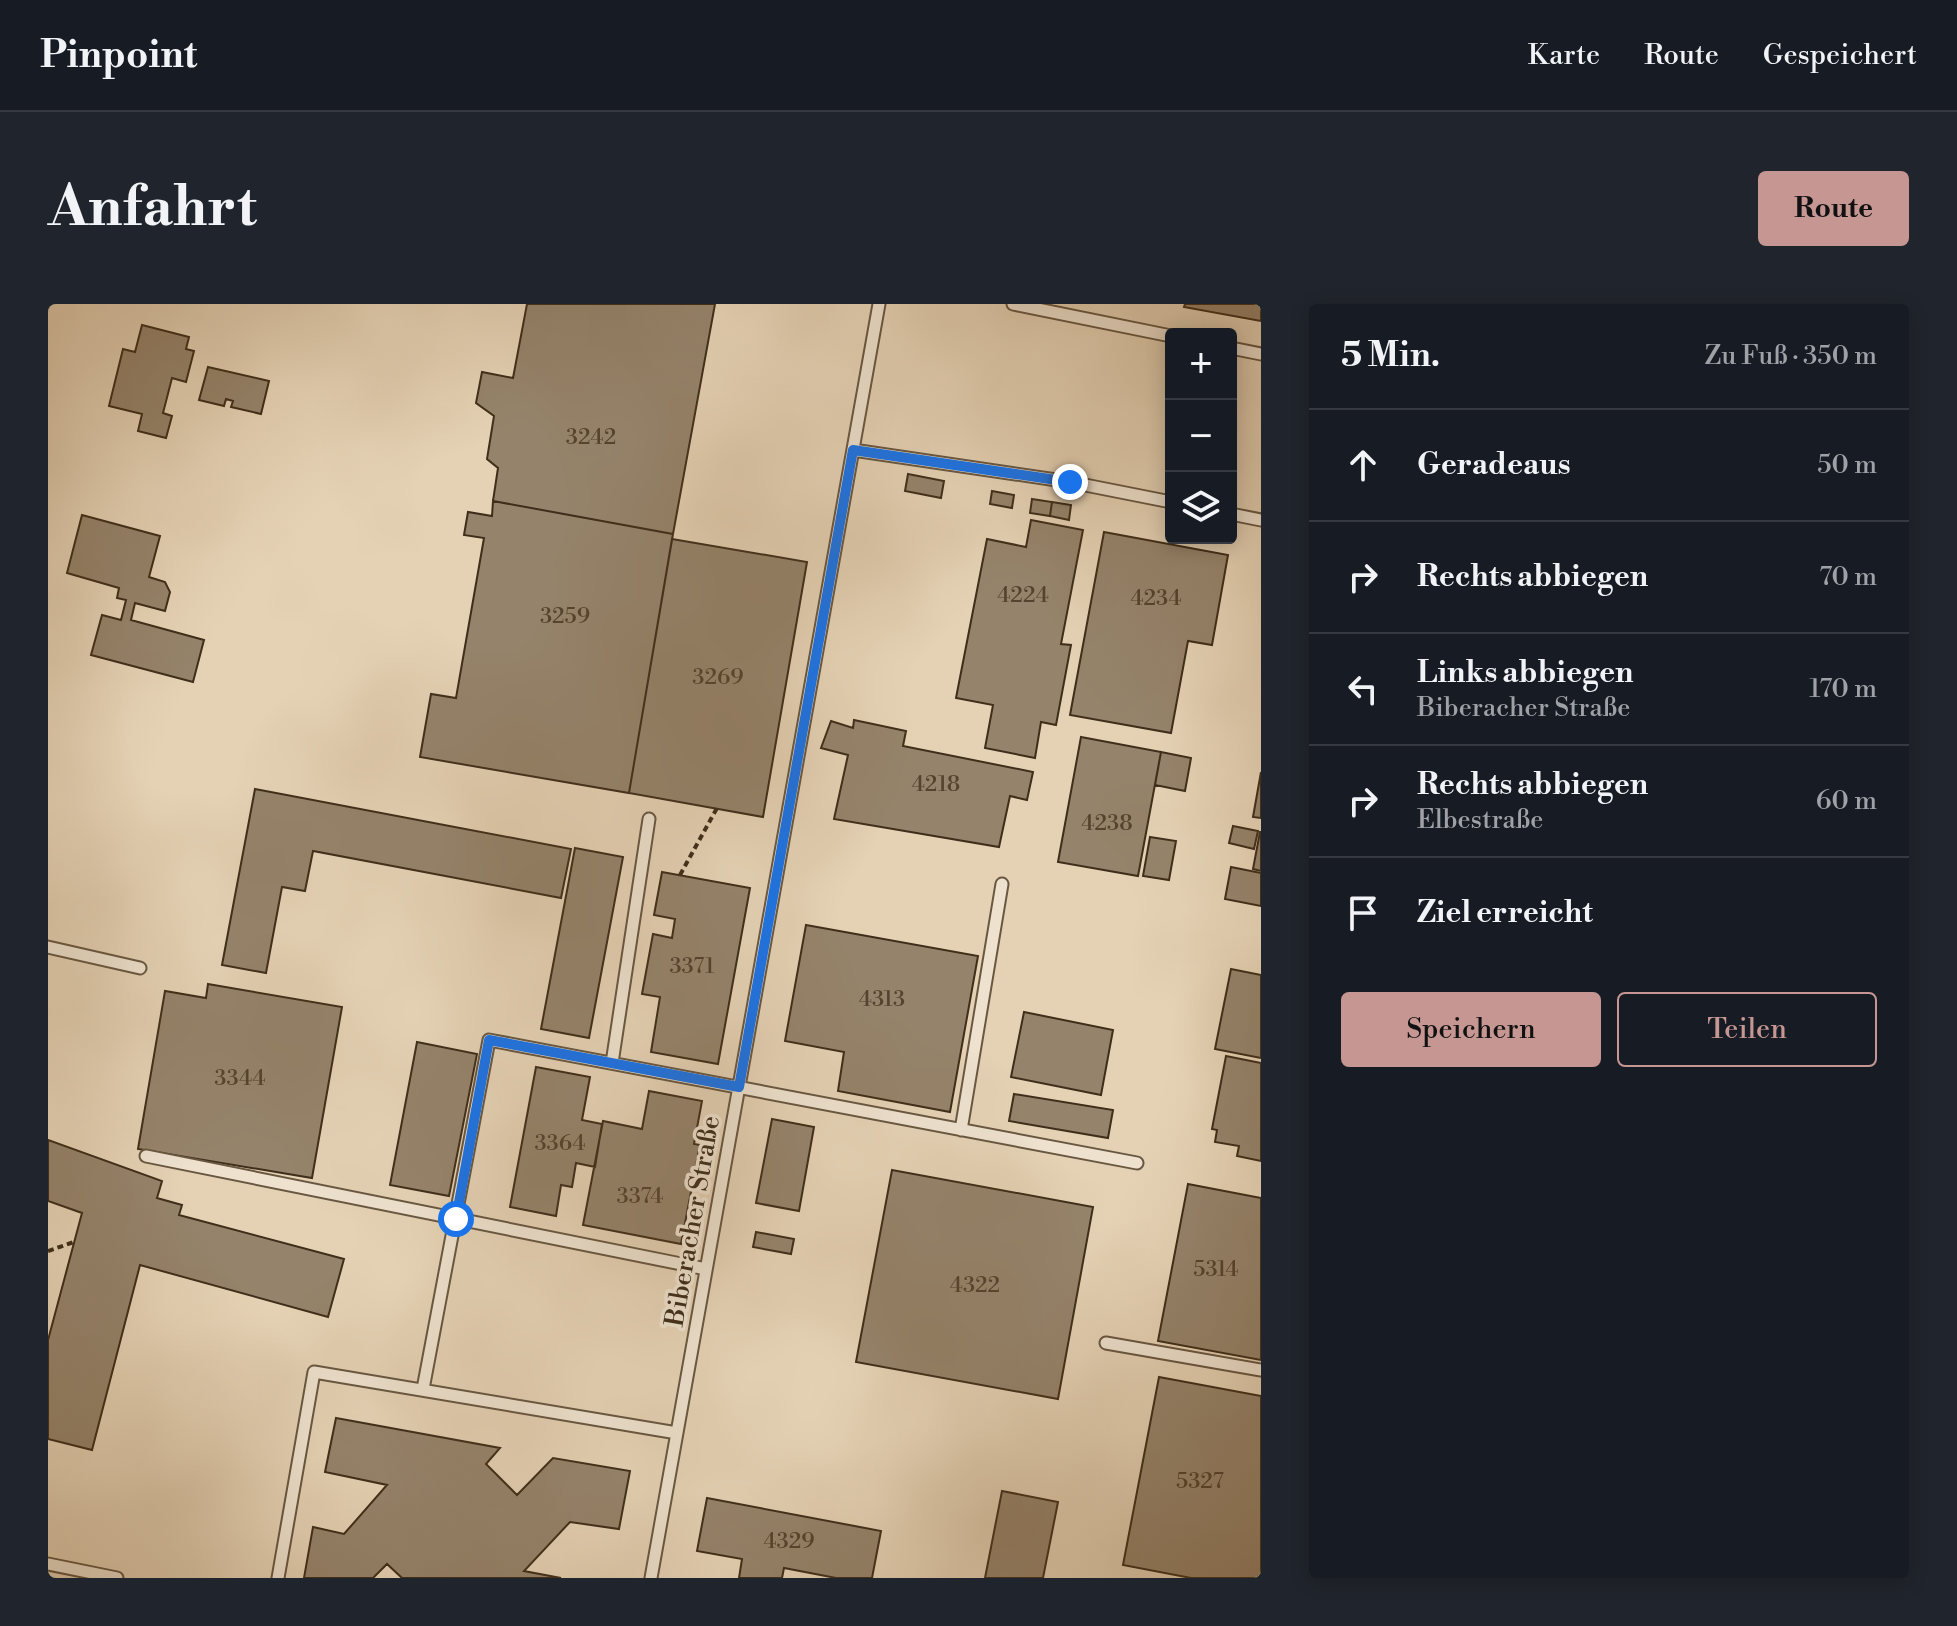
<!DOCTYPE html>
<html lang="de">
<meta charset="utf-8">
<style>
:root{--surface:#171b24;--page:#20242c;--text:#f1f3f6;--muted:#9ea1a6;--line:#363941;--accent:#c59692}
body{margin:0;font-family:"Libre Bodoni",serif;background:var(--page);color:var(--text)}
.controls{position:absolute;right:24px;top:24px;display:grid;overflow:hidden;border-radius:8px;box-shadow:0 4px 20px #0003}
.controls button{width:72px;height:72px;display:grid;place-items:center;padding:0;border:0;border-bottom:2px solid var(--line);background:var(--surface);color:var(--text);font:40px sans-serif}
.stop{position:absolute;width:24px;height:24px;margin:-18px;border:6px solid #1a73e8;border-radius:50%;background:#fff}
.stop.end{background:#1a73e8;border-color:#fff;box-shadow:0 2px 8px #0008}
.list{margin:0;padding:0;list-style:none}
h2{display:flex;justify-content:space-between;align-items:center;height:104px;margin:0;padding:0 32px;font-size:34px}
h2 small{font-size:26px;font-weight:400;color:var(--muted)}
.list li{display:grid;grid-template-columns:52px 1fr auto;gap:24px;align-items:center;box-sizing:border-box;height:112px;padding:0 32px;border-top:2px solid var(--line)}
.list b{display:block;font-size:30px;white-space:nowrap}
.list p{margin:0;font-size:26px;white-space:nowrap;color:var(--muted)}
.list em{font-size:26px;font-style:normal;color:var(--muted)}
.actions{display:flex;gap:16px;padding:24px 32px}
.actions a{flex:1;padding:18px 0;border:2px solid var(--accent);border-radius:8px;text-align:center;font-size:28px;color:var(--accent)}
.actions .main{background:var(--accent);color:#111}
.icon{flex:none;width:44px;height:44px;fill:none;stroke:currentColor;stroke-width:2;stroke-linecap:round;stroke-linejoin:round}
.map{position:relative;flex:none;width:1213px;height:1274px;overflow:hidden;border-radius:8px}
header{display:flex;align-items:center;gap:48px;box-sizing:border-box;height:112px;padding:0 40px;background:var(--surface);border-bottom:2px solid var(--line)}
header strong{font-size:38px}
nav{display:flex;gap:44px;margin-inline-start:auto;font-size:28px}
.intro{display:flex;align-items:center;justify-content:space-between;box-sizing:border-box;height:192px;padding:0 48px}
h1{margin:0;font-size:56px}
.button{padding:20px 36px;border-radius:8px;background:var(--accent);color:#111;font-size:28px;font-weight:700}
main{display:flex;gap:48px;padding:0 48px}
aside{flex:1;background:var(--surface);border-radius:8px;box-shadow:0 4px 20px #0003}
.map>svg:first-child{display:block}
.building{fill:#95836b;stroke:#3f2e1a;stroke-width:2}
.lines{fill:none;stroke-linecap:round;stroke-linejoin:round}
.service-casing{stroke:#685741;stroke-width:15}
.path{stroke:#3f2e1a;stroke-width:4;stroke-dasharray:6 4;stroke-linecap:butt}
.service{stroke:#eee2cf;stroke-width:11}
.path-bridge{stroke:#3f2e1a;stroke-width:4;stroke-dasharray:6 4;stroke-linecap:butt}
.route{stroke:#1a73e8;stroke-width:10}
.labels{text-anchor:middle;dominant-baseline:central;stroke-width:7;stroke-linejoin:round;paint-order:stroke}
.number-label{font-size:22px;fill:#54432e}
.street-label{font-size:26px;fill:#3f2e1a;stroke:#eee2cf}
</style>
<header>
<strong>Pinpoint</strong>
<nav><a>Karte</a><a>Route</a><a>Gespeichert</a></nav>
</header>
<div class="intro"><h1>Anfahrt</h1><a class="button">Route</a></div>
<main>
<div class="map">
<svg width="1213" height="1274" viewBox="0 0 1213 1274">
<rect width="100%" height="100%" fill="#e5d2b5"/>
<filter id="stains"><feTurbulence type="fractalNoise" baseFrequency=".0025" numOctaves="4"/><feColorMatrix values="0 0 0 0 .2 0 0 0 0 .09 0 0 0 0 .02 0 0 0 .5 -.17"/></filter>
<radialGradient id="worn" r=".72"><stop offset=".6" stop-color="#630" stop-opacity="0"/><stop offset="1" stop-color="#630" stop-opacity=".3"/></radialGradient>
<path class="building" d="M479,0H667L625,230L445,197L450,164L439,155L446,112L428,99L434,68L465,74Z
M1137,0H1213V17L1136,3Z
M94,21L141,33L138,45L146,47L138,78L124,74L115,109L124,112L118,134L90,127L94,110L61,102L75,45L87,48Z
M160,63L221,77L213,110L183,103L185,97L178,95L176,102L151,96Z
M860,170L896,177L893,194L857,187Z
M944,187L966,191L964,204L942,200Z
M984,195L1004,198L1002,212L982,209Z
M445,197L625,230L581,489L372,453L383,390L408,394L436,234L416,231L420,208L444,212Z
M1004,198L1023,201L1021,216L1002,212Z
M34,211L112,232L101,273L117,278L122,288L117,307L87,299L83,316L156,336L145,378L43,351L54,311L73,316L78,296L69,294L71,284L19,269Z
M983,216L1035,226L1013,340L1023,341L1008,421L993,418L987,454L937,444L945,401L908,394L939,235L978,243Z
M1056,228L1180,251L1164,341L1140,337L1123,429L1022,411Z
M624,235L759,258L715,513L581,489Z
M806,416L858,427L855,442L985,468L979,496L962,492L951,543L786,515L800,451L773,444L783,417L805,424Z
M1033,433L1113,448L1090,572L1010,558Z
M1113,448L1143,454L1137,487L1107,481Z
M1213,468V514L1205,513Z
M207,485L523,545L513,594L265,547L257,587L234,583L218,669L174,661Z
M1185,522L1210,527L1206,545L1181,539Z
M1212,528H1213V567L1205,565Z
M1102,533L1128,537L1121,576L1095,572Z
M527,544L575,553L541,734L493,725Z
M1183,563L1213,569V602L1177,595Z
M614,568L702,584L670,760L603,748L612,693L594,690L605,630L624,634L627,615L606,611Z
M758,621L930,652L902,808L790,787L796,748L737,737Z
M1183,665L1213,671V754L1167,745Z
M160,680L294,703L264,874L90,845L117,687L158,694Z
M976,708L1065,726L1053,791L963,773Z
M369,738L429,750L401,892L342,881Z
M1178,752L1213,759V857L1189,852L1191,842L1167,838L1169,826L1164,825Z
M488,763L542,773L534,816L554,820L547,863L528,859L524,883L513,881L508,912L462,903Z
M601,787L654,797L646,840L652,841L633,940L535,921L555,817L594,825Z
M966,790L1065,806L1060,834L961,817Z
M724,815L766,823L751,907L708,899Z
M0,836L114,877L109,894L134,901L131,911L296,955L280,1013L92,961L44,1146L0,1135V1036L34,909L0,897Z
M844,866L1045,903L1010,1095L808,1058Z
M1140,880L1213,894V1056L1110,1037Z
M708,928L746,935L743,950L705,943Z
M1111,1073L1213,1092V1274H1143L1075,1261Z
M288,1114L452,1144L438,1160L469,1191L505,1154L582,1167L571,1225L522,1218L476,1267L513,1274H354L339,1260L325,1274H256L265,1223L296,1230L339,1181L277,1168Z
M954,1187L1010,1198L995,1274H937Z
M659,1194L833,1227L824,1274H788L736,1264L734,1274H691L694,1255L649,1247Z"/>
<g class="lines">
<g class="service-casing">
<path id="service" d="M965,0L1123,32
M1183,44L1213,50
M805,146L1022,178L1123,198
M1183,210L1213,216
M0,643L92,664
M564,759L601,515
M913,826L954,580
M98,852L658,965
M1058,1039L1213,1066
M375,1085L441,736L1089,859
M0,1260L69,1274
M230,1274L266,1068L629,1129
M603,1274L831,0"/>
</g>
<path class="path" d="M0,947L26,938"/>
<use href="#service" class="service"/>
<path class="path-bridge" d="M632,571L669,504"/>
</g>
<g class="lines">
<path class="route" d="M408,915L441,736L691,783L805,146L1022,178"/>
</g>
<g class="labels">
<g class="number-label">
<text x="543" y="133">3242</text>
<text x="975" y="291">4224</text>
<text x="1108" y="294">4234</text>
<text x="517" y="312">3259</text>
<text x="670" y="373">3269</text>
<text x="888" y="480">4218</text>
<text x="1059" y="519">4238</text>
<text x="644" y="662">3371</text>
<text x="834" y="695">4313</text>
<text x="192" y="774">3344</text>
<text x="512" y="839">3364</text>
<text x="592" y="892">3374</text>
<text x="1168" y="965">5314</text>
<text x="927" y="981">4322</text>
<text x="1152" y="1177">5327</text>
<text x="741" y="1237">4329</text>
</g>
<g class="street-label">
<text transform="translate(645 917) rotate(-80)">Biberacher Straße</text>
</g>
</g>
<rect width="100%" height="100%" filter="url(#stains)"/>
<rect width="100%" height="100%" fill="url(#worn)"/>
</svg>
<div class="controls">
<button>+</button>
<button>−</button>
<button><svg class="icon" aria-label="layers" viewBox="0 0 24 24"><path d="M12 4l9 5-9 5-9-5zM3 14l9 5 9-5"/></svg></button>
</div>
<div class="stop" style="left:408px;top:915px"></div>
<div class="stop end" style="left:1022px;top:178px"></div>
</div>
<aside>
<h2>5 Min.<small>Zu Fuß · 350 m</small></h2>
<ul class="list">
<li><svg class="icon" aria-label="ahead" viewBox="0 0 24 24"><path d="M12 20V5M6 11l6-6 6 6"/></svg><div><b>Geradeaus</b></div><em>50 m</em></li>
<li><svg class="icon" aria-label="right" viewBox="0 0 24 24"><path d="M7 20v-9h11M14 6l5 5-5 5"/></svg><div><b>Rechts abbiegen</b></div><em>70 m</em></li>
<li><svg class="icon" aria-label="left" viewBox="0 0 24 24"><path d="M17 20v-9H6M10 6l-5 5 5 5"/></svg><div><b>Links abbiegen</b><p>Biberacher Straße</p></div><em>170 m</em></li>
<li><svg class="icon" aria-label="right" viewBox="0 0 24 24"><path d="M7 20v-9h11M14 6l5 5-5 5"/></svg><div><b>Rechts abbiegen</b><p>Elbestraße</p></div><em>60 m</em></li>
<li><svg class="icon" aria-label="arrive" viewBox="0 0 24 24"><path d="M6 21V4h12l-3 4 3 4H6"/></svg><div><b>Ziel erreicht</b></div></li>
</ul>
<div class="actions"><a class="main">Speichern</a><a>Teilen</a></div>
</aside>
</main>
